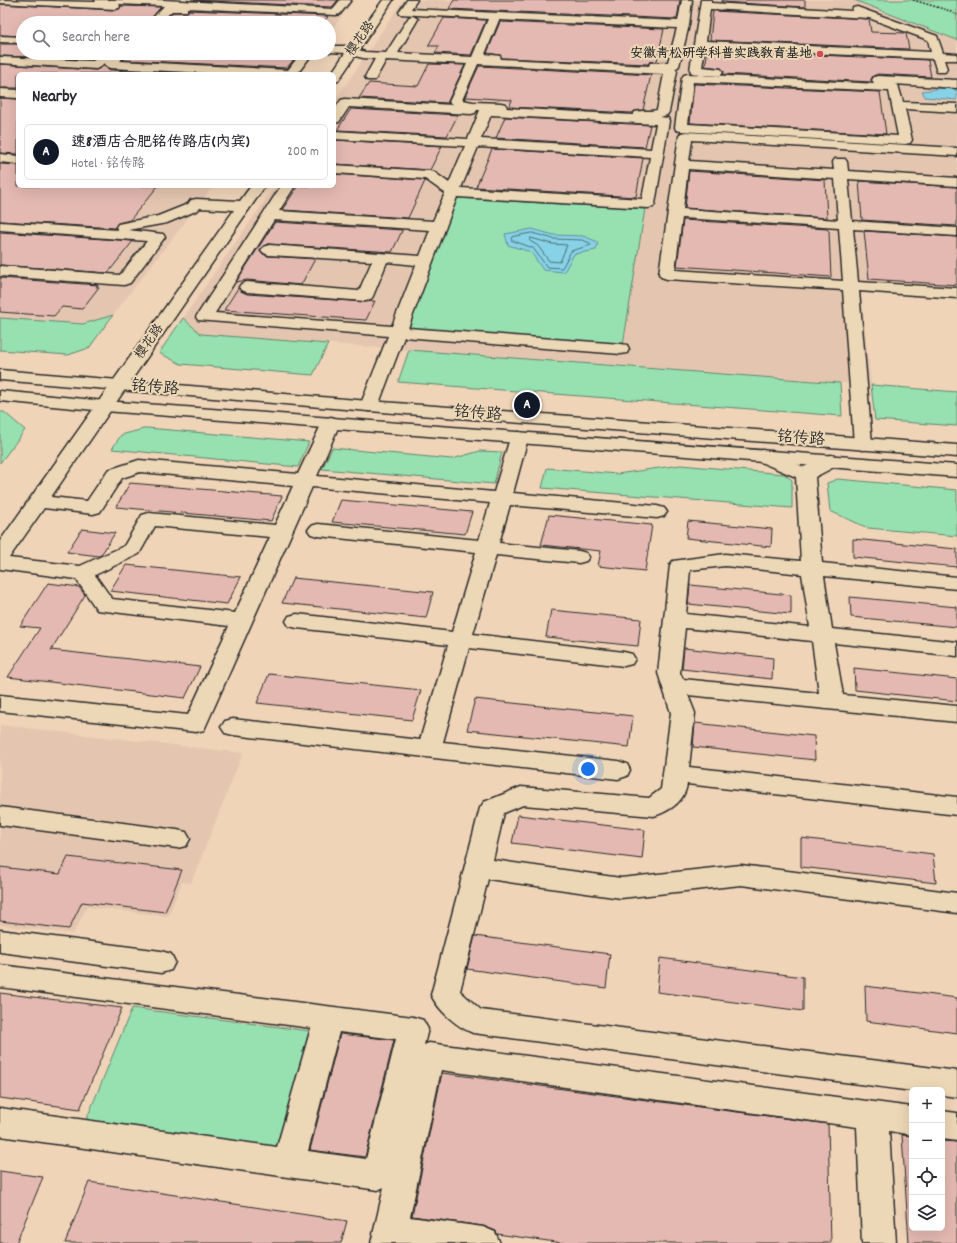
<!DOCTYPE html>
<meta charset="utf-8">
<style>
:root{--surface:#fff;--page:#f2f2f3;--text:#2b2b33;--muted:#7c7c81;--line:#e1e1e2;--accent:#111827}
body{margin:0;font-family:Dekko,"LXGW WenKai TC",sans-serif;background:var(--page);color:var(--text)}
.controls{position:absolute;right:12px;bottom:12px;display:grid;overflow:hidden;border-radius:6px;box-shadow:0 4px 16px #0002}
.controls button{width:36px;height:36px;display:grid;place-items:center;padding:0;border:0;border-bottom:1px solid var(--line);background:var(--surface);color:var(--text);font:20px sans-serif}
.you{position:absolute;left:588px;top:769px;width:14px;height:14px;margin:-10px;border:3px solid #fff;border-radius:50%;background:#1a73e8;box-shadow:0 0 0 6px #1a73e833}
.badge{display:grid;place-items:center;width:26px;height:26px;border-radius:50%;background:var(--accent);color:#fff;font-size:13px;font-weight:700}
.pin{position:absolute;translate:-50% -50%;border:2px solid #fff;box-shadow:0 1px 4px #0006}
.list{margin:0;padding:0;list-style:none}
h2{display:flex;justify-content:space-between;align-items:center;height:52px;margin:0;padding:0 16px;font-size:17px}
h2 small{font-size:13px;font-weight:400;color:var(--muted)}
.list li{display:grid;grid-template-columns:26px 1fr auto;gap:12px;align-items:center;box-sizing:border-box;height:56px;margin:0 8px 8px;padding:0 8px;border:1px solid var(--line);border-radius:6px}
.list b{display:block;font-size:15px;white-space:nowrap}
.list p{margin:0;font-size:13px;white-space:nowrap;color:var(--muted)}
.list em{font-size:13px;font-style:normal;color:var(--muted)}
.icon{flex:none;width:22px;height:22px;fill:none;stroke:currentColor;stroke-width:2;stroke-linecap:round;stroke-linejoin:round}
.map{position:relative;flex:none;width:957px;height:1243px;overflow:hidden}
.search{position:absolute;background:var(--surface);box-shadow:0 4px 16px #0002;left:16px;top:16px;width:320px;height:44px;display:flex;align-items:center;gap:10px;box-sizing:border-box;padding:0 14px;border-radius:22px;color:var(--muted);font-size:15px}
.panel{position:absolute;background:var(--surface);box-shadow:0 4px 16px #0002;left:16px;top:72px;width:320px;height:116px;border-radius:6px}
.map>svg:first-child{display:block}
.built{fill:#e4c6b0}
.green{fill:#97e0b0;stroke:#61866e}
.water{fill:#87d2e7;stroke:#628f9c}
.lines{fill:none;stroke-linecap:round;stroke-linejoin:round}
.shore{stroke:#506e76;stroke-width:1}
.building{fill:#e4b9b1;stroke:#2b2b2b}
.minor-casing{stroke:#2b2b2b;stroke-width:3}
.major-casing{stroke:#2b2b2b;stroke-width:3}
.path{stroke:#2b2b2b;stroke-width:1.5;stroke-dasharray:2 1.5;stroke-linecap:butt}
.minor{fill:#ecd7b6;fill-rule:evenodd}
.major{fill:#ecd7b6;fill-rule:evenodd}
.poi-dot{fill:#d1495b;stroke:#ecd7b6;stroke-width:1.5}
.labels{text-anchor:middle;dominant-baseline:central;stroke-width:4;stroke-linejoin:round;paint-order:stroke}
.far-street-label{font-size:13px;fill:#2b2b2b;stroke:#ecd7b6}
.far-poi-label{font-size:13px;font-weight:bold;fill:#2b2b2b;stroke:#ecd7b6;text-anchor:end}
.street-label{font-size:16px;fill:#2b2b2b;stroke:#ecd7b6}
</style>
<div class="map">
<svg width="957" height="1243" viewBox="0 0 957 1243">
<rect width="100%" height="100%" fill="#efd4b8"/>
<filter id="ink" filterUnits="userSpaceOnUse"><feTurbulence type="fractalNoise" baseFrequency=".025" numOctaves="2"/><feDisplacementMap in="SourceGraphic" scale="8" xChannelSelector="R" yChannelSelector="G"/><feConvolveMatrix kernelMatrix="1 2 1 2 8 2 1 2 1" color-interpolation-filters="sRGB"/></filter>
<g filter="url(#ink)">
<path class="built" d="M0,0H354L329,33V23H23V53H314L298,74H18V186H213L113,315L83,324L0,318Z
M403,0H854L957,40V299L861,293L871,385L201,334L183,318L275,186H334V102Z
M0,725L243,753L191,883L182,882L168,916L87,907L73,934L0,925Z"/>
<path class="green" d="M854,0H957V40Z
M457,198L645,209L623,345L403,330Z
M113,315L89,348L68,355L0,350V318L83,324Z
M183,318L201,334L328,344L313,375L181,364L159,353Z
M409,350L840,383L842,416L398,382Z
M871,385L957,392V426L875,420Z
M0,412H4L25,430L0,463Z
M147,428L309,442L298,467L112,449L121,435Z
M332,448L452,459L480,451L502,452L494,484L322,469Z
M680,465L784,474L792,480V508L542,488L547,468L617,474Z
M838,479L957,490V536L868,528L830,511L827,483Z
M132,1008L310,1031L276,1150L85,1123Z"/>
<path class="water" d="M945,88L957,90V100L925,97L922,91Z
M532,229L554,235L583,236L598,242L596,250L574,254L564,272L543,270L531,252L508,245L505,234Z"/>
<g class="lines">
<path class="shore" d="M532,233L554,239L582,240L590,243L591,245L571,251L562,268L547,267L533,248L511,240L512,237Z
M531,238L552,244L567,245L560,262L549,261L538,246L530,241Z"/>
</g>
<path class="building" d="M191,0H338L332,7Z
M454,0H680L677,19L449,9Z
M722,0H805V7L722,2Z
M0,4L115,10L119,9L121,6L161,7L147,23H23V36L0,35Z
M188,10L326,16L328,17L322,23H161L173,12H187Z
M713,11L869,19L871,32L906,33L909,49L710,40Z
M444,18L486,20L471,55L435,53L439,46H428Z
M500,22L664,29L657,61L650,62L648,64L502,58L500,55L487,53Z
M0,44H23V53H99L92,59L0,56Z
M708,50L928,60L931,77L878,74L873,76L871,79L872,82L723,74L724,71L721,68L705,66Z
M128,53H299L287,68L123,60Z
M0,64L96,70L104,66L110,70L178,73L18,74V88H0Z
M429,64L465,65L448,101V103L359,98L369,83L418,86Z
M479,66L651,75L643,110L635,111L632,113L509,107L512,100L467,97L464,99Z
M694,84L880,92L886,134L690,123Z
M0,98L18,99V154L0,153Z
M351,109L458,115L447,136L337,130Z
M505,117L650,125L645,147L496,138Z
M334,140L442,146L430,170L334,164Z
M492,149L643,158L636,197L476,187Z
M0,164L18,165V186H158L130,220L118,223L115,228L0,221Z
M689,171L825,180L827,218L685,208Z
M334,174L424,180L425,181L408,218L282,210L298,186H334Z
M859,181L957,187V226L862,220Z
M683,220L827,229L829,231L831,277L677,266Z
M275,222L402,230V231L392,252L268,244L263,246L260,250L263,254L268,256L315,259L301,285L247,280L236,282Z
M864,231L957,237V285L869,279Z
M0,232L133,241L108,273L0,265Z
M0,278L98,285L96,287H99L82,309L62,307L54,316L0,312Z
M238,288L241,291L247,294L365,302L375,301L366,320L224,310Z
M130,483L282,496L271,521L116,507Z
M341,500L472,512L465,534L332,522Z
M549,515L652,525L645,571L598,566L601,551L541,545Z
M688,521L772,529L771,547L686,538Z
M82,529L115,533L101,555L99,556L67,552Z
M853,539L957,549V567L853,557Z
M126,565L241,577L227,604L110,591Z
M293,578L433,592L426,618L282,603Z
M48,583L79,587L85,595L51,650L200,667L185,698L8,677L40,628L20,626Z
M690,585L791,595V614L688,604Z
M850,597L957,607V627L851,617Z
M551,610L641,619L638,646L546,637Z
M684,648L773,658L772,679L682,669Z
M854,668L957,679V701L855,690Z
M269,674L421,690L412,720L257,703Z
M475,699L633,716L629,747L467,730Z
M695,723L814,736L815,760L693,747Z
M518,815L645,830L642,859L512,843Z
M801,838L933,854L936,883L801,867Z
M68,857L182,870L165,912L82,902L69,929L0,921V867L60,874Z
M475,936L610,954L606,988L467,969Z
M660,958L803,977V1011L657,992Z
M865,986L957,998V1033L866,1021Z
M0,993L122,1008L80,1109L0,1098Z
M340,1034L394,1040L365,1157L310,1150Z
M442,1073L828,1124L831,1243H563L497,1234L496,1231L483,1226L412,1216Z
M902,1135L912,1136V1228H942V1141L957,1142V1243H909Z
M0,1171L43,1177L16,1243H0Z
M89,1182L347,1221L341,1243H65Z"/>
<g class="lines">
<g class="minor-casing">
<path id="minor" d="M0,0L96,2L95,0H163L333,9L340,0H351L340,14L336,15L187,8V11H172L159,23H148L164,6L119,4L120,6L119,8L115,9L0,3Z
M383,0H393L359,50L365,52L386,53L409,17L413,16L418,19L398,53L472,57L488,19L400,14L399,12L407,0H417L411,9L678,21L682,0H692L689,25L679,66L675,69L677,71L669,112L667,115L660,117L668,118L669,121L655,204L653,207L648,208L457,197L408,328L621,344L627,345L629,349L627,353L621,354L404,337L378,406L375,410L369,411L363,410L360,406L388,336L198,320L196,317L281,186H295L279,211L433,221L445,193L425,179L334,173V165L429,171L434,172L449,183L465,146L334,139V131L468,139L480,110H477L475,113L471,114L349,107L339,122L334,123V110L341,100L345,99L453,105L449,102L467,64L386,60L375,80H367L365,77L375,59L363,58L355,56L338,81L334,82V74H331L345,53L329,52V46H350ZM499,20L677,28L668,62L650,63L649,66L501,59L500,56L485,54ZM478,64L664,74L657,110C649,112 642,110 635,112L633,115L506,108L507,107L505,104L501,103L473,102L462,100ZM491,115L656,124L651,149L481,139ZM478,147L650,157L642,199L461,188ZM274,220L430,230L420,256L269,245L264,247L261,250L264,253L269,255L372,261L359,291L247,282L241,284L239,287L241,290L247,292L365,301L371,299L373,296L387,262L416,265L392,326L215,313Z
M701,0H711V3L852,11L853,8L857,7L937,36L943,53L957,54V60H944L947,69L945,72H937L933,59L705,48L702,67L721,69L723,72L721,75C712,77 701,75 692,73L690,70ZM710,9L869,18L928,40L931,52L706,41Z
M0,36L23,37V43L0,42Z
M101,53H114L112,55L114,53H127L120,61L288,70L301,53H313L297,74H227L110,68L106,66L104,64L105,62L100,67L96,69L0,63V57L93,61Z
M688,74L878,84L874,83L872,80L874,77L878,76L957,80V88L894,84L898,85L903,102L957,104V112L905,109L912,140L910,143L905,144L681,131L676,130L675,127L682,78L684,75ZM693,82L889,91L898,136L688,124Z
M0,89L18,90V98L0,97Z
M686,132L957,148V156L692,140L689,161L834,170L833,162L835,159H845L847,162L848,171L957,178V186L848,179L852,221L957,228V236L853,229L858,282L957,288V298L859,291L872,444L870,448L863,450L856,448L854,444L843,290L667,279L661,277L659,274L679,136L681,133ZM688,169L835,179L838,220L683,209ZM682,218L839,228L843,281L675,270Z
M0,154L18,156V164L0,162Z
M251,186H265L51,497L87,501L108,470L139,460L298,474L322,423L325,419L331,417L337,419L340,423L317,476L494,492L510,438L512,434L519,432L526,434L528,438L513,493L657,506L664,508L667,512L664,516L657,518L510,505L499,543L579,551L586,553L589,557L586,561L579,563L496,555L473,634L624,652L632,654L635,659L632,664L624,666L469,648L443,742L618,761L627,764L630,770L627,776L618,779L233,735L225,733L221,727L225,721L233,719L420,740L448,645L297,628L289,626L286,621L289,616L297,614L452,632L476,552L318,536L311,534L308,530L311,526L318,524L479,540L490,503L312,487L204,730L196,732L0,711V695L188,715L229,626L97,610L76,579L0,569V541L234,210L200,208L198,210L167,223L128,230L163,234L165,237L130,283L124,285L0,276V266L120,275L147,241L0,230V222L118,230L116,227L118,224L158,216L188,204L191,200L196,199L240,201ZM140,472L293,486L275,525L149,513L142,515L124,546L80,566L9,558L44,508L93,514L100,512L122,478ZM155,526L270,537L235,613L112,599L95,575L139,554Z
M763,450L804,467L824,457L831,455L838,457L841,461L838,465L815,477L822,563L957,577V589L824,576L832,629L957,642V656L834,643L843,695L957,706V722L688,695L695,713L689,767L957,797V815L687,784C685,801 670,811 654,816L523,805L504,813L493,860L621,878L741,865L957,893V913L741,885L621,898L488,879L460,991L481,1010L957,1071V1097L942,1095V1090L912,1091L473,1033C457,1027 439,1011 431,995L480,808L484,802L521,787L649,798L661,789L671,713L658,673L670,565L673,561L725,554L801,561L796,477L756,460L754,456L756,452ZM725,566L802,574L810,627L686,614L690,570ZM685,628L812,641L819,693L683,679L680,673Z
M0,807L177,830L186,832L190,839L186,846L177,848L0,825Z
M0,930L161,951L171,954L175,962L171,970L161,973L0,952Z
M0,965L413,1017L423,1020L428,1029L424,1045L429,1043L912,1107V1135L889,1131L896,1243H862L857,1127L441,1070L410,1217L483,1227L495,1232L500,1243H371L384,1187L378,1190L0,1136V1108L277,1147L311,1028L0,987ZM339,1032L396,1039L366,1159L308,1151Z
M942,1111L957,1113V1141L942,1139Z"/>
</g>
<g class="major-casing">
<path id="major" d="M0,370L369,401L957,445V457L369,411L0,380Z
M0,391L105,401L957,465V477L105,411L0,401Z"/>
</g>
<path class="path" d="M913,0L947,10L957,15"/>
<use href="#minor" class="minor"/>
<use href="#major" class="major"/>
</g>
</g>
<circle class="poi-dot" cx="820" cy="54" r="4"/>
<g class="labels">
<g class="far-street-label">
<text transform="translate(361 39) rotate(-55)">樱花路</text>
<text transform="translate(150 342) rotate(-55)">樱花路</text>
</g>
<g class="far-poi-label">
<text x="812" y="54">安徽青松研学科普实践教育基地</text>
</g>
<g class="street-label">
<text transform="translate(155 388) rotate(5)">铭传路</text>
<text transform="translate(478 414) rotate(4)">铭传路</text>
<text transform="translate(801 439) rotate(4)">铭传路</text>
</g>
</g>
</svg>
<div class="controls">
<button>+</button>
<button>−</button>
<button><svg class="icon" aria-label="locate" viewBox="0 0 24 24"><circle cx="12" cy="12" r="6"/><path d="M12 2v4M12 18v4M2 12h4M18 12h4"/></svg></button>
<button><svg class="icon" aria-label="layers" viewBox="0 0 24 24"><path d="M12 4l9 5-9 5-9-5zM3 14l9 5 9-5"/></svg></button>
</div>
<div class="you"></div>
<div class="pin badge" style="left:527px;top:405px">A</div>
<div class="search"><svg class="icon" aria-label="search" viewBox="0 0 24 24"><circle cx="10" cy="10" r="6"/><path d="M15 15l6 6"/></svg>Search here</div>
<section class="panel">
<h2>Nearby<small></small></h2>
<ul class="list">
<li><span class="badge">A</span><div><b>速8酒店合肥铭传路店(内宾)</b><p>Hotel · 铭传路</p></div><em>200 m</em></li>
</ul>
</section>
</div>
